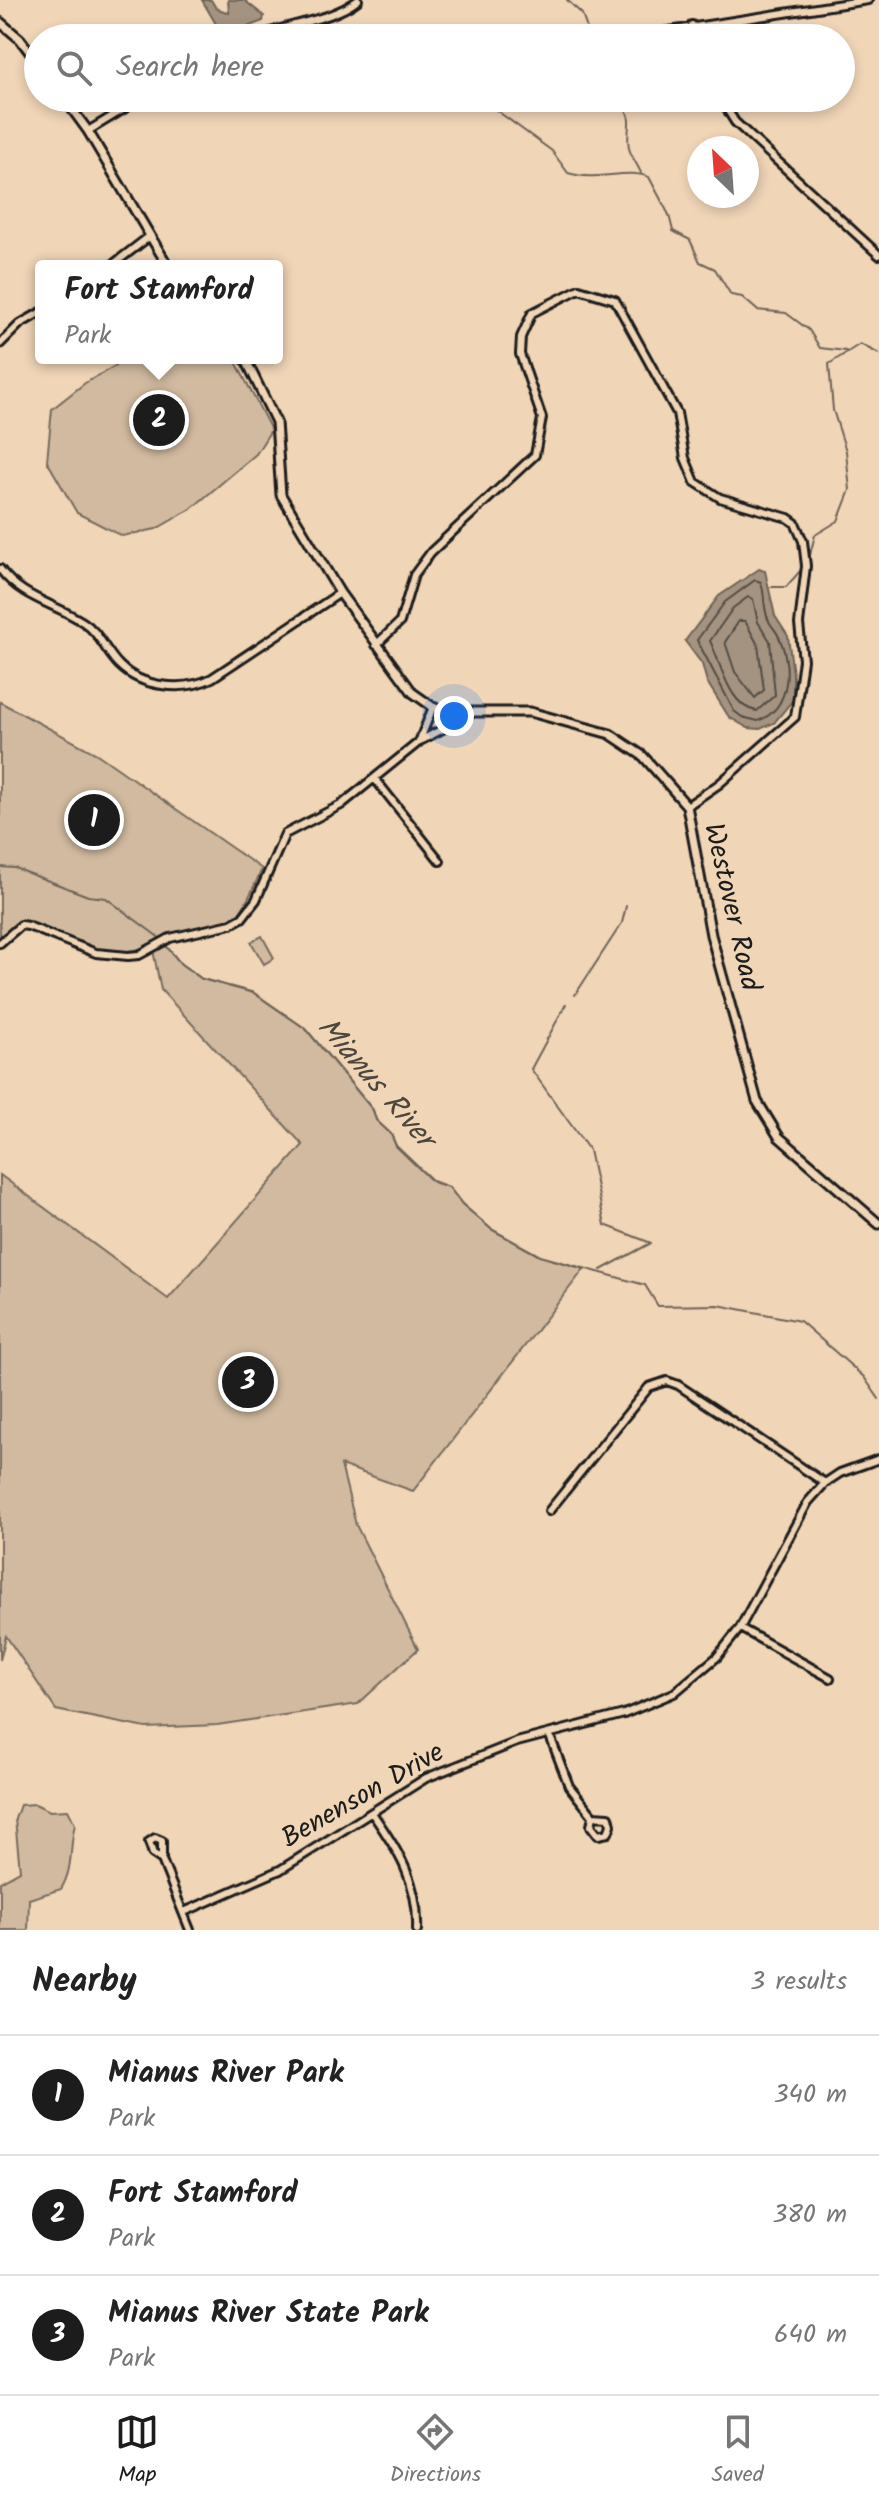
<!DOCTYPE html>
<style>
:root{--surface:#fff;--page:#f6f6f6;--text:#222;--muted:#767676;--line:#e0e0e0;--accent:#1c1c1c}
body{margin:0;font-family:Kalam,sans-serif;background:var(--page);color:var(--text)}
.compass{position:absolute;left:687px;top:136px;width:72px;height:72px;border-radius:50%;background:var(--surface);box-shadow:0 4px 12px #0003;rotate:335deg}
.you{position:absolute;left:454px;top:716px;width:28px;height:28px;margin:-20px;border:6px solid #fff;border-radius:50%;background:#1a73e8;box-shadow:0 0 0 12px #1a73e833}
.badge{display:grid;place-items:center;width:52px;height:52px;border-radius:50%;background:var(--accent);color:#fff;font-size:26px;font-weight:700}
.pin{position:absolute;translate:-50% -50%;border:4px solid #fff;box-shadow:0 2px 8px #0006}
.popup{position:absolute;left:35px;top:260px;width:248px;height:104px;box-sizing:border-box;display:grid;place-content:center;border-radius:8px;background:var(--surface);filter:drop-shadow(0 2px 6px #0005);font-size:26px;white-space:nowrap;color:var(--muted)}
.popup b{font-size:30px;color:var(--text)}
.popup::after{content:'';position:absolute;left:50%;top:100%;margin-left:-16px;border:16px solid transparent;border-top-color:var(--surface)}
.list{margin:0;padding:0;list-style:none}
h2{display:flex;justify-content:space-between;align-items:center;height:104px;margin:0;padding:0 32px;font-size:34px}
h2 small{font-size:26px;font-weight:400;color:var(--muted)}
.list li{display:grid;grid-template-columns:52px 1fr auto;gap:24px;align-items:center;box-sizing:border-box;height:120px;padding:0 32px;border-top:2px solid var(--line)}
.list b{display:block;font-size:30px;white-space:nowrap}
.list p{margin:0;font-size:26px;white-space:nowrap;color:var(--muted)}
.list em{font-size:26px;font-style:normal;color:var(--muted)}
.icon{flex:none;width:44px;height:44px;fill:none;stroke:currentColor;stroke-width:2;stroke-linecap:round;stroke-linejoin:round}
.map{position:relative;flex:none;width:879px;height:1930px;overflow:hidden}
.search{position:absolute;background:var(--surface);box-shadow:0 4px 12px #0003;left:24px;right:24px;top:24px;height:88px;display:flex;align-items:center;gap:20px;box-sizing:border-box;padding:0 28px;border-radius:44px;color:var(--muted);font-size:30px}
.sheet{height:464px;background:var(--surface)}
nav{display:flex;justify-content:space-around;align-items:center;box-sizing:border-box;height:112px;border-top:2px solid var(--line);background:var(--surface);font-size:22px;color:var(--muted)}
nav a{display:grid;justify-items:center;gap:4px}
nav .on{color:var(--accent)}
.map>svg:first-child{display:block}
.green{fill:#d1baa0;stroke:#766b5e;stroke-width:2}
.water{fill:#a49380;stroke:#6e6358;stroke-width:2}
.lines{fill:none;stroke-linecap:round;stroke-linejoin:round}
.shore{stroke:#524c44;stroke-width:2}
.stream{stroke:#6e6358;stroke-width:2}
.minor-casing{stroke:#1c1c1c;stroke-width:12}
.tertiary-casing{stroke:#1c1c1c;stroke-width:13}
.minor{stroke:#f0d5b7;stroke-width:6}
.tertiary{stroke:#f0d5b7;stroke-width:7}
.labels{text-anchor:middle;dominant-baseline:central;stroke-width:6;stroke-linejoin:round;paint-order:stroke}
.street-label{font-size:28px;fill:#1c1c1c;stroke:#f0d5b7}
.water-label{font-size:30px;font-style:italic;fill:#4c463f;stroke:#f0d5b7}
</style>
<div class="map">
<svg width="879" height="1930" viewBox="0 0 879 1930">
<rect width="100%" height="100%" fill="#f0d5b7"/>
<filter id="ink" filterUnits="userSpaceOnUse"><feTurbulence type="fractalNoise" baseFrequency=".0125" numOctaves="2"/><feDisplacementMap in="SourceGraphic" scale="16" xChannelSelector="R" yChannelSelector="G"/><feConvolveMatrix kernelMatrix="1 2 1 2 8 2 1 2 1" color-interpolation-filters="sRGB"/></filter>
<g filter="url(#ink)">
<path class="green" d="M129,358H234L271,430L256,454L191,509L156,529L122,536L77,513L47,461L52,409L85,383Z
M0,702L97,754L262,869C255,884 248,902 238,915C219,937 183,923 161,940L181,964L202,979L254,993L306,1029L373,1110L376,1120L391,1134L396,1146L433,1181L449,1187L462,1204L491,1229L540,1256L584,1269L413,1491L341,1465L356,1525L418,1649L358,1704L217,1725L146,1728L56,1710L6,1636L0,1660V1175L168,1299L303,1145L161,990L152,945C103,965 67,934 21,922L0,936Z
M262,936L274,958L264,964L251,942Z
M35,1804L50,1811L68,1810L75,1824C69,1847 74,1868 61,1889L29,1899L28,1930H0V1882L20,1871L15,1819L20,1805Z"/>
<path class="water" d="M202,0H211L216,8L229,13L228,0H244L264,16L263,21L223,36Z
M759,569L765,571L775,616L788,636L793,674V700L774,723L760,729L748,728L729,717L707,682L702,664L685,641L719,596Z"/>
<g class="lines">
<path class="shore" d="M755,580L761,582C765,594 763,607 768,619C770,625 775,629 778,635C792,663 792,708 758,721L742,717L734,711L697,640L725,602Z
M748,597L753,599L758,622L770,641L775,695L757,711C728,707 721,662 710,641L733,608Z
M739,621H745L758,645L764,690L755,698L735,672L725,642Z"/>
<path class="stream" d="M567,0L582,14L590,38
M437,98L450,105L478,99L485,102L552,151L568,173C597,182 625,168 649,177L669,215L673,231L690,240L700,262L715,269L731,295L742,297L757,310L786,313L809,330L820,348L846,351
M618,98C637,121 625,125 629,148C631,157 638,165 641,173
M810,555L815,535L838,521L850,490L846,451L833,410L829,364L860,344L879,354
M771,587H786L801,570
M0,867L15,868L88,896L106,898L161,939L181,964L202,979L254,993L306,1029L373,1110L376,1120L391,1134L396,1146L433,1182L449,1187L462,1204L491,1229L540,1256L645,1285L658,1306L718,1305L800,1321L864,1377L879,1399
M575,995L622,923L626,906
M566,1004L531,1069L589,1150L605,1225L651,1243L601,1270"/>
<g class="minor-casing">
<path id="minor" d="M692,25L694,38
M253,38C285,24 332,21 358,0
M624,38L868,0
M720,98L735,122L879,255
M88,131L142,98
M111,266L150,236
M0,344L20,324L41,312
M0,569C21,598 54,603 83,622C99,632 105,651 119,665C142,688 184,692 212,678L340,593
M376,645L400,622L414,575L431,552L535,455L542,418L520,354L521,337L532,313L579,289L615,300L677,413L685,458L695,482L720,498L788,518L795,523L803,541L806,566L799,624L803,660L795,717L719,784L687,806
M422,740L471,714
M375,779L440,861
M0,943L21,925L28,926L96,953L128,956L139,955L170,938L231,924L242,918L256,900L285,834L341,805L419,742L433,707
M549,1511L649,1387L667,1381L678,1385L825,1483
M740,1628L830,1678
M550,1736L569,1786L593,1816L609,1817L611,1825L608,1833L598,1835L591,1826L593,1816
M372,1813C398,1850 419,1883 417,1930
M162,1860V1841L155,1838L149,1842L153,1854L162,1860L190,1930
M184,1912L280,1870L426,1778L517,1742L624,1714L674,1693L717,1657L740,1628L808,1502L825,1483L840,1473L879,1459"/>
</g>
<g class="tertiary-casing">
<path id="tertiary" d="M0,22L20,39L38,63
M64,98L88,131L168,266
M245,358L276,422L281,495L340,593L413,693L433,707L446,712H530L610,734L643,756L687,806L711,935L757,1101L779,1137L879,1224"/>
</g>
<use href="#minor" class="minor"/>
<use href="#tertiary" class="tertiary"/>
</g>
</g>
<g class="labels">
<g class="street-label">
<text transform="translate(731 907) rotate(77)">Westover Road</text>
<text transform="translate(363 1796) rotate(-30)">Benenson Drive</text>
</g>
<g class="water-label">
<text transform="translate(375 1083) rotate(49)">Mianus River</text>
</g>
</g>
</svg>
<svg class="compass" viewBox="-18 -18 36 36"><path d="M0-13l5 13h-10z" fill="#e53935"/><path d="M0 13l5-13h-10z" fill="#767676"/></svg>
<div class="you"></div>
<div class="pin badge" style="left:94px;top:820px">1</div>
<div class="pin badge" style="left:159px;top:420px">2</div>
<div class="popup"><b>Fort Stamford</b>Park</div>
<div class="pin badge" style="left:248px;top:1382px">3</div>
<div class="search"><svg class="icon" aria-label="search" viewBox="0 0 24 24"><circle cx="10" cy="10" r="6"/><path d="M15 15l6 6"/></svg>Search here</div>
</div>
<section class="sheet">
<h2>Nearby<small>3 results</small></h2>
<ul class="list">
<li><span class="badge">1</span><div><b>Mianus River Park</b><p>Park</p></div><em>340 m</em></li>
<li><span class="badge">2</span><div><b>Fort Stamford</b><p>Park</p></div><em>380 m</em></li>
<li><span class="badge">3</span><div><b>Mianus River State Park</b><p>Park</p></div><em>640 m</em></li>
</ul>
</section>
<nav>
<a class="on"><svg class="icon" aria-label="map" viewBox="0 0 24 24"><path d="M3 6l6-2 6 2 6-2v14l-6 2-6-2-6 2zM9 4v14M15 6v14"/></svg>Map</a>
<a><svg class="icon" aria-label="directions" viewBox="0 0 24 24"><path d="M12 3l9 9-9 9-9-9zM9 14v-3h6M13 9l2 2-2 2"/></svg>Directions</a>
<a><svg class="icon" aria-label="saved" viewBox="0 0 24 24"><path d="M7 4h10v16l-5-4-5 4z"/></svg>Saved</a>
</nav>
